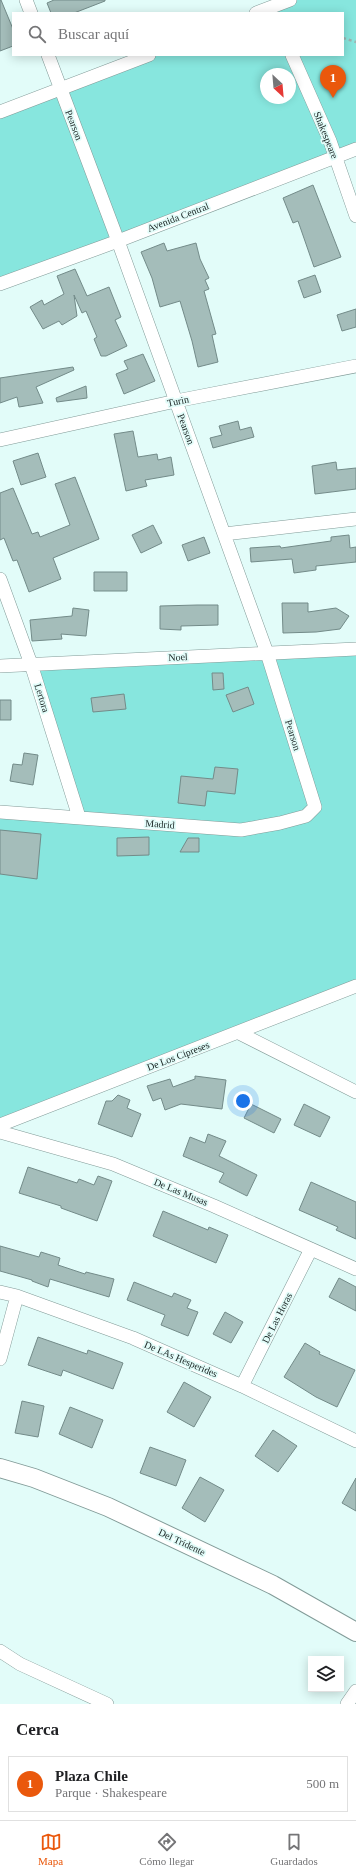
<!DOCTYPE html>
<html lang="es">
<meta charset="utf-8">
<style>
:root{--surface:#fff;--page:#f6f6f6;--text:#202124;--muted:#757577;--line:#e0e0e0;--accent:#ea580c}
body{margin:0;font-family:Georgia,serif;background:var(--page);color:var(--text)}
.controls{position:absolute;right:12px;bottom:12px;display:grid;overflow:hidden;border-radius:0px;box-shadow:0 2px 10px #0003}
.controls button{width:36px;height:36px;display:grid;place-items:center;padding:0;border:0;border-bottom:1px solid var(--line);background:var(--surface);color:var(--text);font:20px sans-serif}
.compass{position:absolute;left:260px;top:68px;width:36px;height:36px;border-radius:50%;background:var(--surface);box-shadow:0 2px 10px #0003;rotate:154deg}
.you{position:absolute;left:243px;top:1101px;width:14px;height:14px;margin:-10px;border:3px solid #fff;border-radius:50%;background:#1a73e8;box-shadow:0 0 0 6px #1a73e833}
.badge{display:grid;place-items:center;width:26px;height:26px;border-radius:50%;background:var(--accent);color:#fff;font-size:13px;font-weight:700}
.pin{position:absolute;translate:-50% -33px;filter:drop-shadow(0 1px 2px #0008)}
.pin::after{content:'';position:absolute;top:21px;width:14px;height:12px;background:inherit;clip-path:polygon(0 0,100% 0,50% 100%)}
.list{margin:0;padding:0;list-style:none}
h2{display:flex;justify-content:space-between;align-items:center;height:52px;margin:0;padding:0 16px;font-size:17px}
h2 small{font-size:13px;font-weight:400;color:var(--muted)}
.list li{display:grid;grid-template-columns:26px 1fr auto;gap:12px;align-items:center;box-sizing:border-box;height:56px;margin:0 8px 8px;padding:0 8px;border:1px solid var(--line);border-radius:0px}
.list b{display:block;font-size:15px;white-space:nowrap}
.list p{margin:0;font-size:13px;white-space:nowrap;color:var(--muted)}
.list em{font-size:13px;font-style:normal;color:var(--muted)}
.icon{flex:none;width:22px;height:22px;fill:none;stroke:currentColor;stroke-width:2;stroke-linecap:round;stroke-linejoin:round}
.map{position:relative;flex:none;width:356px;height:1704px;overflow:hidden}
.search{position:absolute;background:var(--surface);box-shadow:0 2px 10px #0003;left:12px;right:12px;top:12px;height:44px;display:flex;align-items:center;gap:10px;box-sizing:border-box;padding:0 14px;border-radius:0px;color:var(--muted);font-size:15px}
.sheet{height:116px;background:var(--surface)}
nav{display:flex;justify-content:space-around;align-items:center;box-sizing:border-box;height:56px;border-top:1px solid var(--line);background:var(--surface);font-size:11px;color:var(--muted)}
nav a{display:grid;justify-items:center;gap:2px}
nav .on{color:var(--accent)}
.map>svg:first-child{display:block}
.green{fill:#87e6de;fill-rule:evenodd}
.building{fill:#a4bdba;stroke:#738b89}
.lines{fill:none;stroke-linecap:round;stroke-linejoin:round}
.minor-casing{stroke:#829b98;stroke-width:14}
.secondary-casing{stroke:#829b98;stroke-width:20}
.path{stroke:#9eb2b0;stroke-width:2.5;stroke-dasharray:3 3;stroke-linecap:butt}
.minor{stroke:#fff;stroke-width:13}
.secondary{stroke:#fff;stroke-width:18}
.labels{text-anchor:middle;dominant-baseline:central;stroke-width:3.5;stroke-linejoin:round;paint-order:stroke}
.street-label{font-size:10px;fill:#1a2423;stroke:#e2fcf9}
</style>
<div class="map">
<svg width="356" height="1704" viewBox="0 0 356 1704">
<rect width="100%" height="100%" fill="#e2fcf9"/>
<path class="green" d="M290,0H356V152L0,283V112L153,55H343V13H265ZM266,74H290V98H266Z
M356,648V986L0,1123V812L79,817L31,664Z"/>
<path class="building" d="M0,0H1L13,29V46L0,51Z
M54,0H105V1L74,13H51L47,3Z
M313,185L341,257L314,267L298,221L293,223L283,198Z
M164,243L167,251L196,243L200,259L209,278L205,280L209,289L204,291L216,334L212,335L218,362L198,367L192,341L180,301L160,307L152,278L141,252Z
M75,269L87,296L109,287L121,317L115,320L127,346L106,356H101L94,339L97,337L86,311L82,313L74,295L77,316L62,325L59,321L43,329L30,307L42,300L44,305L64,294L57,276Z
M315,275L321,292L304,298L298,281Z
M356,309V327L342,331L337,315Z
M143,354L155,381L124,394L116,374L128,369L124,361Z
M73,367L74,370L36,387L43,403L19,407L17,397L0,403V378Z
M86,386L87,398L57,402L56,398Z
M238,421L240,430L251,427L254,437L213,448L210,438L222,435L219,426Z
M133,431L138,457L157,454L158,460L171,457L174,475L145,480L147,486L126,491L114,434Z
M38,453L46,477L21,485L13,461Z
M336,462L337,470L356,468V489L315,494L312,466Z
M75,477L99,539L53,558L61,579L29,592L17,560L13,561L4,538L0,540V493L13,488L32,534L38,532L40,537L70,525L55,484Z
M153,525L162,543L141,553L132,535Z
M349,535L350,548L356,547V562L316,566V570L294,573L292,559L251,562L250,548L280,546L281,548L331,541V537Z
M204,537L210,553L188,561L182,545Z
M94,572H127V591H94Z
M282,603H308V612L336,608L349,616L340,629L316,632L283,633Z
M197,605H218V625L181,626V630L160,629V606Z
M73,608L89,610L86,636L61,634L62,639L32,641L30,620L72,616Z
M212,673H223L224,689L213,690Z
M248,687L254,704L233,712L226,695Z
M124,694L126,709L93,712L91,698Z
M0,700H11V720H0Z
M24,753L38,755L33,785L10,781L13,764L22,765Z
M215,767L238,769L235,794L207,791L205,806L178,803L181,776L213,779Z
M0,830L41,834L37,879L0,874Z
M149,837V855L117,856V838Z
M188,838H199V852H180Z
M195,1076L226,1080L222,1109L181,1104L165,1110L161,1098L153,1101L147,1086L170,1079L173,1087L195,1079Z
M118,1095L130,1100L127,1108L141,1114L132,1137L98,1124L106,1101H112Z
M251,1104L281,1119L274,1133L244,1118Z
M304,1104L330,1117L320,1137L294,1125Z
M208,1134L226,1141L219,1156L257,1175L247,1196L219,1182L224,1173L183,1156L190,1137L205,1143Z
M28,1167L77,1183L79,1179L94,1185L98,1176L112,1181L97,1221L61,1208V1206L19,1193Z
M311,1182L356,1202V1239L336,1230L338,1227L299,1210Z
M163,1211L208,1230L209,1227L228,1235L216,1263L153,1236Z
M0,1246L39,1257L41,1252L60,1258L58,1265L85,1274L86,1272L114,1279L109,1297L50,1279L48,1287L32,1281V1280L0,1271Z
M339,1278L356,1287V1311L329,1297Z
M134,1282L172,1297L174,1293L191,1300L187,1308L198,1312L188,1336L161,1325L165,1315L127,1300Z
M225,1312L243,1322L231,1343L213,1334Z
M38,1337L87,1354L88,1350L123,1363L113,1389L63,1370L61,1376L28,1365Z
M305,1343L320,1352L319,1354L355,1370L337,1407L316,1397L284,1377Z
M184,1382L211,1397L194,1427L167,1412Z
M22,1401L44,1406L38,1437L15,1433Z
M70,1407L103,1420L92,1448L59,1434Z
M273,1430L297,1446L278,1472L255,1456Z
M150,1447L186,1460L176,1486L140,1473Z
M200,1477L224,1490L205,1522L182,1508Z
M356,1478V1511L342,1503Z"/>
<g class="lines">
<g class="minor-casing">
<path id="minor" d="M26,0L31,13
M256,13L290,0
M292,55L330,141L356,216
M0,112L149,55
M0,284L118,241L356,149
M0,440L176,401L356,366
M224,534L356,519
M0,579L31,664L79,817
M0,666L356,649
M0,812L241,830L280,823L306,816L315,807L267,653L118,241L48,55
M239,1033L356,1092
M0,1125L356,986
M0,1132L113,1164L214,1206L356,1269
M0,1292L17,1296L133,1338L242,1386L356,1441
M0,1359L17,1296
M242,1386L311,1249
M0,1651L20,1664L107,1704
M347,1704L356,1691"/>
</g>
<g class="secondary-casing">
<path id="secondary" d="M0,1468L34,1478L108,1507L273,1585L356,1632"/>
</g>
<path class="path" d="M343,38L356,42"/>
<use href="#minor" class="minor"/>
<use href="#secondary" class="secondary"/>
</g>
<g class="labels">
<g class="street-label">
<text transform="translate(74 125) rotate(69)">Pearson</text>
<text transform="translate(326 135) rotate(68)">Shakespeare</text>
<text transform="translate(178 217) rotate(-21)">Avenida Central</text>
<text transform="translate(178 401) rotate(-12)">Turin</text>
<text transform="translate(186 429) rotate(70)">Pearson</text>
<text transform="translate(178 657) rotate(-3)">Noel</text>
<text transform="translate(42 698) rotate(73)">Lertora</text>
<text transform="translate(293 735) rotate(73)">Pearson</text>
<text transform="translate(160 824) rotate(4)">Madrid</text>
<text transform="translate(178 1056) rotate(-21)">De Los Cipreses</text>
<text transform="translate(181 1192) rotate(22)">De Las Musas</text>
<text transform="translate(277 1318) rotate(-63)">De Las Horas</text>
<text transform="translate(181 1359) rotate(23)">De LAs Hesperides</text>
<text transform="translate(182 1542) rotate(25)">Del Tridente</text>
</g>
</g>
</svg>
<div class="controls">
<button><svg class="icon" aria-label="layers" viewBox="0 0 24 24"><path d="M12 4l9 5-9 5-9-5zM3 14l9 5 9-5"/></svg></button>
</div>
<svg class="compass" viewBox="-18 -18 36 36"><path d="M0-13l5 13h-10z" fill="#e53935"/><path d="M0 13l5-13h-10z" fill="#757577"/></svg>
<div class="you"></div>
<div class="pin badge" style="left:333px;top:98px">1</div>
<div class="search"><svg class="icon" aria-label="search" viewBox="0 0 24 24"><circle cx="10" cy="10" r="6"/><path d="M15 15l6 6"/></svg>Buscar aquí</div>
</div>
<section class="sheet">
<h2>Cerca<small></small></h2>
<ul class="list">
<li><span class="badge">1</span><div><b>Plaza Chile</b><p>Parque · Shakespeare</p></div><em>500 m</em></li>
</ul>
</section>
<nav>
<a class="on"><svg class="icon" aria-label="map" viewBox="0 0 24 24"><path d="M3 6l6-2 6 2 6-2v14l-6 2-6-2-6 2zM9 4v14M15 6v14"/></svg>Mapa</a>
<a><svg class="icon" aria-label="directions" viewBox="0 0 24 24"><path d="M12 3l9 9-9 9-9-9zM9 14v-3h6M13 9l2 2-2 2"/></svg>Cómo llegar</a>
<a><svg class="icon" aria-label="saved" viewBox="0 0 24 24"><path d="M7 4h10v16l-5-4-5 4z"/></svg>Guardados</a>
</nav>
